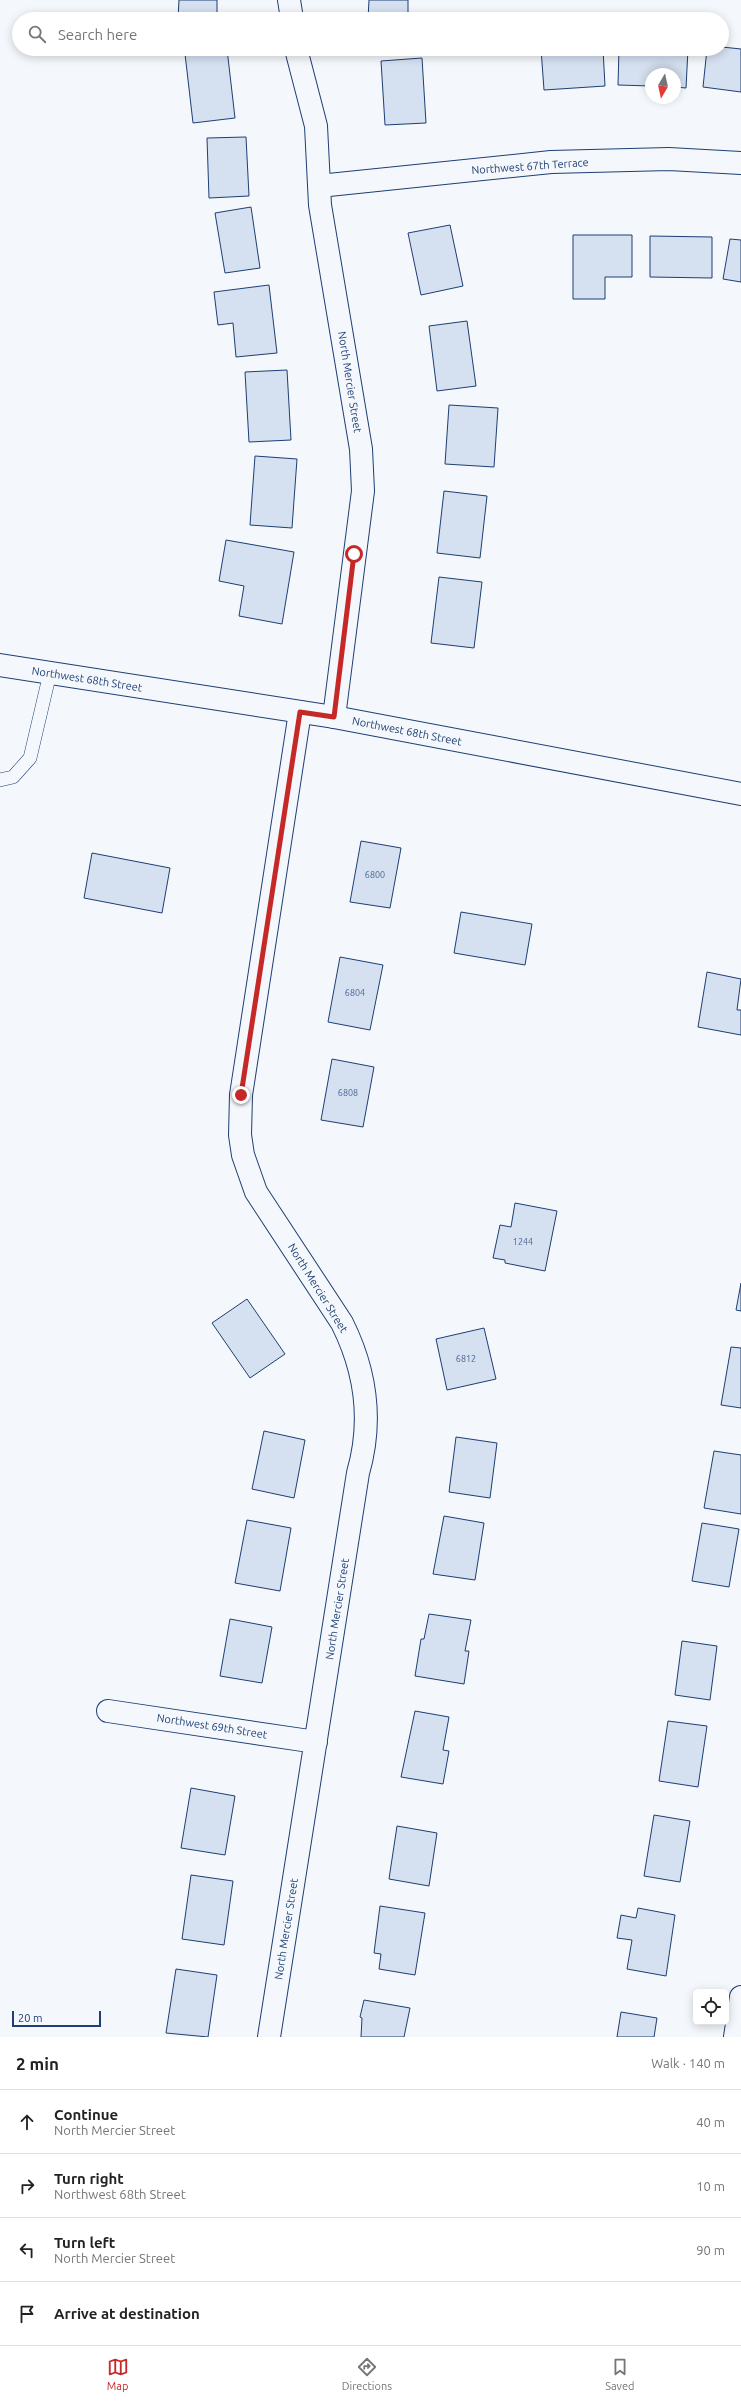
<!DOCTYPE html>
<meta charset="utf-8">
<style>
:root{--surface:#fff;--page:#f6f6f6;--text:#222;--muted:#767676;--line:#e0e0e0;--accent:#c62828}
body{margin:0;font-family:Ubuntu,sans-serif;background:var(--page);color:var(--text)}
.controls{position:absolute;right:12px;bottom:12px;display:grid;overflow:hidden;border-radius:6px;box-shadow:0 2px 10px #0003}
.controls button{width:36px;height:36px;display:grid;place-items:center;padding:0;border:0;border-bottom:1px solid var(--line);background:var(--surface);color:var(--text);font:20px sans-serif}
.compass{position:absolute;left:645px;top:68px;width:36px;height:36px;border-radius:50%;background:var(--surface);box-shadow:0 2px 10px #0003;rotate:189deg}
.scale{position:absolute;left:12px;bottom:10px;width:89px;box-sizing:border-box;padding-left:4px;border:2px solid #1d3f73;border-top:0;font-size:11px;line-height:14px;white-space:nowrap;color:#1d3f73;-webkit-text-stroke:3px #f4f7fb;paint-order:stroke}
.stop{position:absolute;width:12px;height:12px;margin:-9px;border:3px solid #c62828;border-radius:50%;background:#fff}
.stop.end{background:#c62828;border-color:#fff;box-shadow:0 1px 4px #0008}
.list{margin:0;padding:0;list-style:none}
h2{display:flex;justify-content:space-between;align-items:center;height:52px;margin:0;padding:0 16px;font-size:17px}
h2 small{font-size:13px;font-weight:400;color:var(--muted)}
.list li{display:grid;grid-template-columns:26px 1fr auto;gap:12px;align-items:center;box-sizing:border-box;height:64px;padding:0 16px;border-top:1px solid var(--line)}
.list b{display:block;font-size:15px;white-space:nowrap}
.list p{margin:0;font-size:13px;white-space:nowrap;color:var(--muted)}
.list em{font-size:13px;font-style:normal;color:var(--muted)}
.icon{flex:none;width:22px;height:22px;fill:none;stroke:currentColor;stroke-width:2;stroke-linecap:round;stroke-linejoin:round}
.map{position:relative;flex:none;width:741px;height:2037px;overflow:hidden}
.search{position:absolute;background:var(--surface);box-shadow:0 2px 10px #0003;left:12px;right:12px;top:12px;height:44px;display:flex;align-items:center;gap:10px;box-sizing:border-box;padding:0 14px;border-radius:22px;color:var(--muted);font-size:15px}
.sheet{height:308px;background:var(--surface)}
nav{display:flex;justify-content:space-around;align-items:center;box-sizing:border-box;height:56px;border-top:1px solid var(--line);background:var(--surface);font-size:11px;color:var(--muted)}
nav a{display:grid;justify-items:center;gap:2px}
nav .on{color:var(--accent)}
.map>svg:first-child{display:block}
.building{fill:#d5e0f0;stroke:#1d3f73}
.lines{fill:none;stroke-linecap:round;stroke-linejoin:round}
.service-casing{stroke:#1d3f73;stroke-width:14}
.minor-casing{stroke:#1d3f73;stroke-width:24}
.secondary-casing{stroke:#1d3f73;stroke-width:24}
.service{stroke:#f4f7fb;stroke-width:13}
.minor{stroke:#f4f7fb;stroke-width:22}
.secondary{stroke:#f4f7fb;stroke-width:22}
.route{stroke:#c62828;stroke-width:5}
.labels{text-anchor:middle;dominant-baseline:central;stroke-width:3;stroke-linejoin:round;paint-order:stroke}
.number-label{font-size:9px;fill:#4b6792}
.street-label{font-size:11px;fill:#1d3f73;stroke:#f4f7fb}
</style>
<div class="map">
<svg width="741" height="2037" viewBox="0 0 741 2037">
<rect width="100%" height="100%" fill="#f4f7fb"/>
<path class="building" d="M179,0H217V19H178Z
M369,0H408V19H368Z
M722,47L741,49V92L703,87L707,49H722Z
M227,49L235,118L193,123L185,54Z
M541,49H603L605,86L544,90Z
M619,49H688L686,88L675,87V74H651V86L618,85Z
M422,58L426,123L385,125L381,61Z
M246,137L249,196L209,198L207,138Z
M251,207L260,268L225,273L215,213Z
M450,225L463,286L421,295L408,233Z
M573,235H632V277H605V299H573Z
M650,236L712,237V278L650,277Z
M730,239L741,240V282L723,279Z
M269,285L277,353L236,357L233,323L218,325L214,292Z
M467,321L476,386L437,391L429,326Z
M287,370L291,440L249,442L245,372Z
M449,405L498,408L494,467L445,464Z
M255,456L297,459L292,528L250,525Z
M444,491L487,496L480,558L437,553Z
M226,540L294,552L282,624L239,616L244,586L219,581Z
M439,577L482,582L474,648L431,643Z
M361,841L401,848L390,908L350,902Z
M92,853L170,868L162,913L84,898Z
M461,912L532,924L525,965L454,953Z
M340,957L383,965L370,1030L328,1022Z
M707,972L741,979L737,1010H741V1035L698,1027Z
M332,1059L374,1067L363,1127L321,1120Z
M515,1203L557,1211L545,1271L505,1263V1260L493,1258L500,1225L511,1227Z
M741,1283V1311L736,1310Z
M247,1299L285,1354L250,1378L212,1323Z
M484,1328L496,1379L447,1390L436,1339Z
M731,1347L741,1348V1408L721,1405Z
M264,1431L305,1440L294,1498L252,1489Z
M456,1437L497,1443L490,1498L449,1492Z
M714,1451L741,1455V1514L704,1508Z
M444,1516L484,1523L475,1580L433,1574Z
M247,1520L291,1528L280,1591L235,1583Z
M702,1523L739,1529L729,1587L692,1581Z
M429,1614L471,1620L465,1651H469L464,1684L415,1676L421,1639H424Z
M230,1619L272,1627L262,1683L220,1676Z
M682,1641L717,1646L710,1700L675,1695Z
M415,1711L449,1717L443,1750L449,1751L443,1784L401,1777Z
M668,1721L707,1726L698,1787L659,1781Z
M191,1788L235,1796L225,1855L181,1848Z
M654,1815L690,1821L680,1882L644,1876Z
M397,1826L437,1833L429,1886L389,1879Z
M191,1875L233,1881L224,1945L182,1939Z
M380,1906L425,1913L415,1975L379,1969L381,1954L374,1953Z
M638,1908L675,1915L666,1976L627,1969L632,1940L617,1938L621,1915L636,1918Z
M176,1969L217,1975L208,2037L166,2033Z
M364,2000L410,2008L404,2037H361L362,2018L360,2017Z
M621,2012L657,2018L654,2037H617Z"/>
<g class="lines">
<g class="service-casing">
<path id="service" d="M0,780L13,777L30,758L50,673"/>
</g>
<g class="minor-casing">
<path id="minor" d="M289,0L292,19
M296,49L316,126L320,205L361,449L363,491L334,717
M319,186L551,162L669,159L741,163
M108,1711L316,1742
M269,2037L358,1473C373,1421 366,1371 342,1323L256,1192L243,1155L240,1135L241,1095L300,712
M735,2037L741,1997"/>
</g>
<g class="secondary-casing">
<path id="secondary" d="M0,665L334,717L741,794"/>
</g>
<use href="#service" class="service"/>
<use href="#minor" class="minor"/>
<use href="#secondary" class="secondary"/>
</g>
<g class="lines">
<path class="route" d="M241,1095L300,712L334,717L354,554"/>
</g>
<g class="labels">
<g class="number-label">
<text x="375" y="875">6800</text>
<text x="355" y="993">6804</text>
<text x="348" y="1093">6808</text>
<text x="523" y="1242">1244</text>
<text x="466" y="1359">6812</text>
</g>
<g class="street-label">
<text transform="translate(530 166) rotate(-4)">Northwest 67th Terrace</text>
<text transform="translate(350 382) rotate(81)">North Mercier Street</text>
<text transform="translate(87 679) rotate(9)">Northwest 68th Street</text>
<text transform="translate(407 731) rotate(11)">Northwest 68th Street</text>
<text transform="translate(318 1288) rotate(58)">North Mercier Street</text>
<text transform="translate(337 1609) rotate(-81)">North Mercier Street</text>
<text transform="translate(212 1726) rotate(9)">Northwest 69th Street</text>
<text transform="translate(286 1929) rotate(-81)">North Mercier Street</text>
</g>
</g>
</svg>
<div class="controls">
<button><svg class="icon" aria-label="locate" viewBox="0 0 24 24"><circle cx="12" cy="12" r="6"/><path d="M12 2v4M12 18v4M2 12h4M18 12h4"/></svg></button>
</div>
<svg class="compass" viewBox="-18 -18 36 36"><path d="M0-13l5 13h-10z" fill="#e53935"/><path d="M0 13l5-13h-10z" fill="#767676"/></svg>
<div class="scale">20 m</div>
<div class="stop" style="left:354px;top:554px"></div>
<div class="stop end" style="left:241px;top:1095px"></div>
<div class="search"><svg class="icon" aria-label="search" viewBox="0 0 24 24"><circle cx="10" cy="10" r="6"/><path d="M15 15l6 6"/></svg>Search here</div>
</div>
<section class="sheet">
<h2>2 min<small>Walk · 140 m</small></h2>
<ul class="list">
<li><svg class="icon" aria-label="ahead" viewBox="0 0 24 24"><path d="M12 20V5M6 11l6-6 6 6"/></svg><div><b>Continue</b><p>North Mercier Street</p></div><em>40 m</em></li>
<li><svg class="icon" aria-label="right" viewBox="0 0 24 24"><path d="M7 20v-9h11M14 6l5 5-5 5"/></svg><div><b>Turn right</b><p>Northwest 68th Street</p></div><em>10 m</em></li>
<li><svg class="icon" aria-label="left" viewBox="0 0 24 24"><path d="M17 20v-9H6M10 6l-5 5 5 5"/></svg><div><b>Turn left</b><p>North Mercier Street</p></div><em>90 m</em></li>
<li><svg class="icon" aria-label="arrive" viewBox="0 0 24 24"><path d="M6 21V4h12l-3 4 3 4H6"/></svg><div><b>Arrive at destination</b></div></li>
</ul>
</section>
<nav>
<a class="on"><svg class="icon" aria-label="map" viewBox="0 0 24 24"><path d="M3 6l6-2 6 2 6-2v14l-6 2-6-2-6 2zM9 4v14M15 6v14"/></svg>Map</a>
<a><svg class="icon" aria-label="directions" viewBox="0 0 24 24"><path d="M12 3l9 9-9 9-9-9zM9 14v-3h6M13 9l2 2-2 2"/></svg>Directions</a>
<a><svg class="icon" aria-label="saved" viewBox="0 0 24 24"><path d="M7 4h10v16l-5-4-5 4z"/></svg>Saved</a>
</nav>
